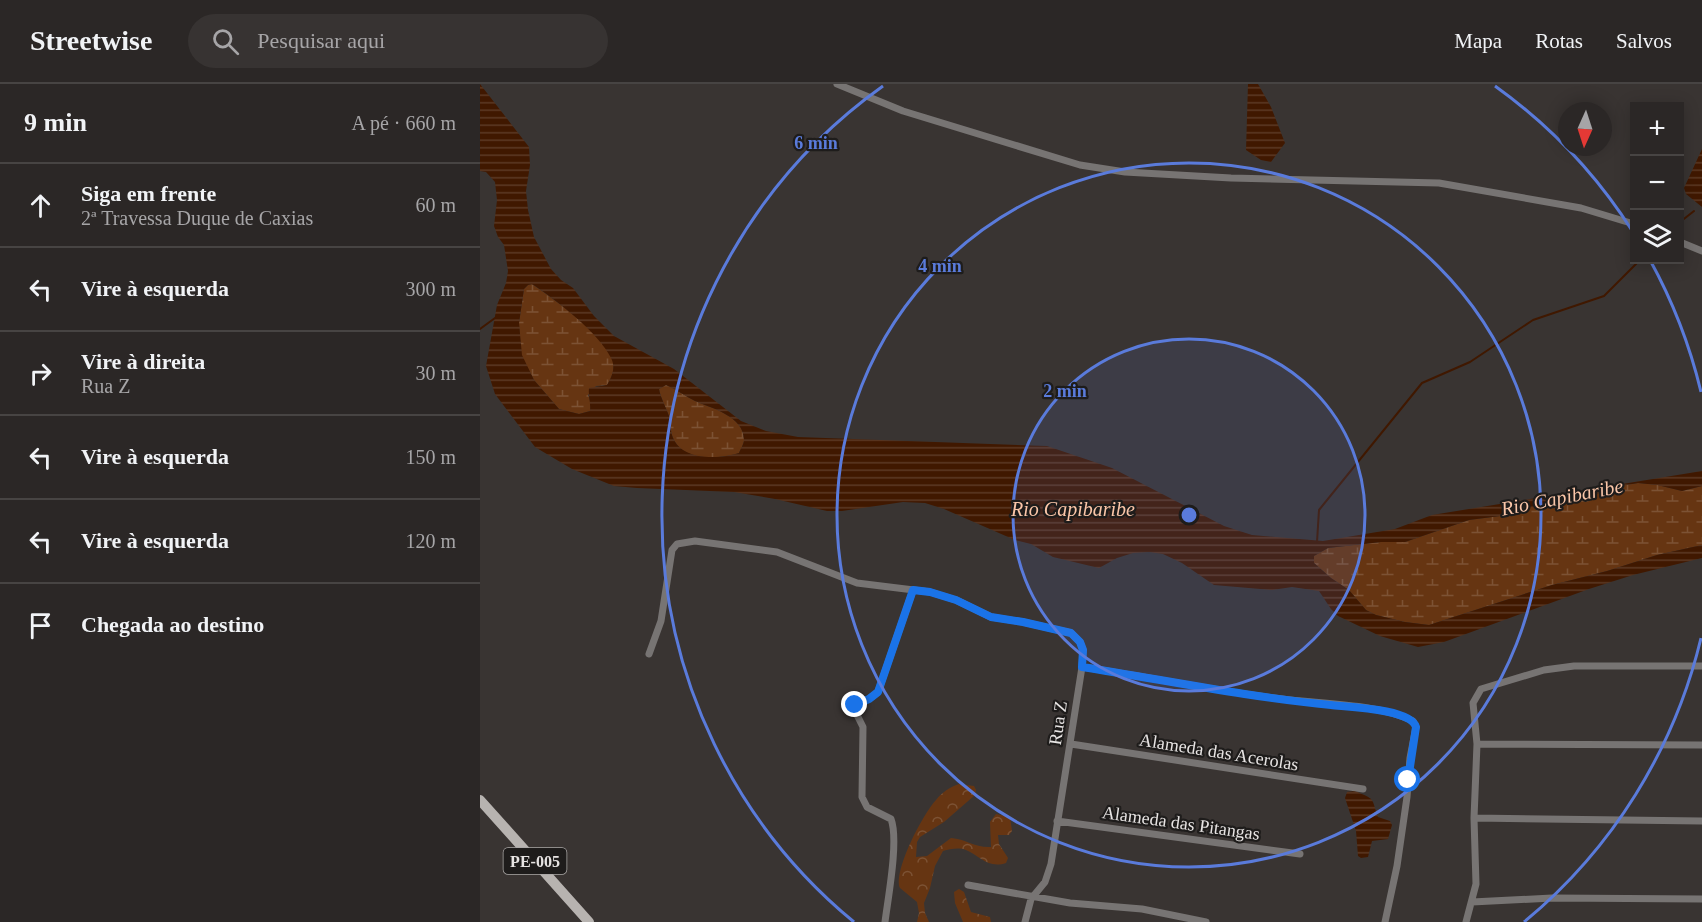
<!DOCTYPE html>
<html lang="pt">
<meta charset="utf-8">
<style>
:root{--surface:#2b2726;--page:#373332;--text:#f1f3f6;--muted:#a6a5a7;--line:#474443}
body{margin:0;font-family:"Times New Roman",serif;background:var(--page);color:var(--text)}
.controls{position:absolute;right:18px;top:18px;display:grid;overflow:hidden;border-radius:0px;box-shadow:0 3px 15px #0003}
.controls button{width:54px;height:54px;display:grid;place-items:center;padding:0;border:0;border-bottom:2px solid var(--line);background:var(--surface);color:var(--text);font:30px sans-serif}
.compass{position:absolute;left:1078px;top:18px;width:54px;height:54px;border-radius:50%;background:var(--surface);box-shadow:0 3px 15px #0003;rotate:183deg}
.stop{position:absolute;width:18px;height:18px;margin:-14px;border:4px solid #1a73e8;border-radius:50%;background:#fff}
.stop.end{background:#1a73e8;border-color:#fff;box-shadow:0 2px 6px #0008}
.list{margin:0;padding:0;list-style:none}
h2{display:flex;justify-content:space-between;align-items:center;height:78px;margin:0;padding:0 24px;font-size:26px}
h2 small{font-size:20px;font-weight:400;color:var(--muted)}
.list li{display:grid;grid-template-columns:39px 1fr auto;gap:18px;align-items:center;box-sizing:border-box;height:84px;padding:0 24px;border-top:2px solid var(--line)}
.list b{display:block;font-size:22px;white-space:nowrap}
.list p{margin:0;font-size:20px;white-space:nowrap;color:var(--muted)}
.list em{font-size:20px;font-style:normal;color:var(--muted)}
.icon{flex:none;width:33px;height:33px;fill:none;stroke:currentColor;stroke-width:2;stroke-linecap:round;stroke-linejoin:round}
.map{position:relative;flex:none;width:1222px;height:838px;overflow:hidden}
header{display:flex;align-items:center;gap:36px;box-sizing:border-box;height:84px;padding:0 30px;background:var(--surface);border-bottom:2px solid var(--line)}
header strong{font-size:28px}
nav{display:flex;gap:33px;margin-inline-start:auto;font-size:21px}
.search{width:420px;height:54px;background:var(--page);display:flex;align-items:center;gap:15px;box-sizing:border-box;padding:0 21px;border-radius:33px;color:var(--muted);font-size:22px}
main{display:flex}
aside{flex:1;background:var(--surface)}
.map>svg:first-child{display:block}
.forest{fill:url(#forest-crowns)}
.wetland{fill:url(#wetland-marsh)}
.water{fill:url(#water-rules);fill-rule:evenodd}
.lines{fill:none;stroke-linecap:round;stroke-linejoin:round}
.stream{stroke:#401800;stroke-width:2}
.street{stroke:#777473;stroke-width:7}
.primary{stroke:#b7b3b0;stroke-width:10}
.route{stroke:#1a73e8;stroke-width:8}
.ring{fill:none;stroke:#5a7bdb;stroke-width:3}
.labels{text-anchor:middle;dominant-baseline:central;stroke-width:4.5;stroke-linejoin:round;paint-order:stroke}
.shield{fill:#1e1c1b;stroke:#aba8a7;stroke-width:1.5}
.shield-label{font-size:16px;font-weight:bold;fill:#e7e4e3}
.street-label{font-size:18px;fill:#e7e4e3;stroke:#1e1c1b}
.water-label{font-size:20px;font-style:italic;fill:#fbc6a8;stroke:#1e1c1b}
.centre{fill:#5a7bdb;stroke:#1e1c1b;stroke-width:3}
.ring-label{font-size:18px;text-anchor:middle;font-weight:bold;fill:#5a7bdb;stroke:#1e1c1b;stroke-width:4.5;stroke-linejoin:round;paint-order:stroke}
</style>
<header>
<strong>Streetwise</strong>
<div class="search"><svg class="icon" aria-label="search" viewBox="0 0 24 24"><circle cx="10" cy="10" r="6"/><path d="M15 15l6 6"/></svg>Pesquisar aqui</div>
<nav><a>Mapa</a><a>Rotas</a><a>Salvos</a></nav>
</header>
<main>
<aside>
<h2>9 min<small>A pé · 660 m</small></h2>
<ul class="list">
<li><svg class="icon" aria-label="ahead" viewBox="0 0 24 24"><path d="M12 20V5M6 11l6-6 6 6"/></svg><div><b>Siga em frente</b><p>2ª Travessa Duque de Caxias</p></div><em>60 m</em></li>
<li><svg class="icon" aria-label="left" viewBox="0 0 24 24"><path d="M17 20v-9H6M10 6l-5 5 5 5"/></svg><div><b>Vire à esquerda</b></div><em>300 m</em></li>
<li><svg class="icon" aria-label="right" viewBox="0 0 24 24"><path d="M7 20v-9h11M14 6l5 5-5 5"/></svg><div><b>Vire à direita</b><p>Rua Z</p></div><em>30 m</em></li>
<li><svg class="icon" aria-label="left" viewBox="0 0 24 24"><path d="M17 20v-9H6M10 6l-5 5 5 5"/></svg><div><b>Vire à esquerda</b></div><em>150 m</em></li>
<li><svg class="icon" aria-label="left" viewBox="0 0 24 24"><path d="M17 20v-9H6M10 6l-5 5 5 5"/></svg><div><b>Vire à esquerda</b></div><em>120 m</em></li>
<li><svg class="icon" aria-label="arrive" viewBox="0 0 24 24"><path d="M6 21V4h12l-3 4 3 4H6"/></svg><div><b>Chegada ao destino</b></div></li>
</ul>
</aside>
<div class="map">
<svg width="1222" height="838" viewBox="0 0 1222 838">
<defs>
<pattern id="forest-crowns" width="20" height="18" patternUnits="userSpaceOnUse" patternTransform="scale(1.5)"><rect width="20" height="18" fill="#663512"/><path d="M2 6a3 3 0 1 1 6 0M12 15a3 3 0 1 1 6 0" fill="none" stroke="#7c5234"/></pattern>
<pattern id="wetland-marsh" width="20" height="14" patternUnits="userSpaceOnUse" patternTransform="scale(1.5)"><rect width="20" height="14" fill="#663512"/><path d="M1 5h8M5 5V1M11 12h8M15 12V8" fill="none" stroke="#7c5234"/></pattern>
<pattern id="water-rules" width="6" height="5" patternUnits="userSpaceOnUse" patternTransform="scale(1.5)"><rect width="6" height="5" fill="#401800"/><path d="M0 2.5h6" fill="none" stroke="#5c3925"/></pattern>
</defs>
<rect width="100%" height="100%" fill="#393432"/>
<path class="forest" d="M479,700L494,702L496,706L495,711L464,738L440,753L437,758L436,773L447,772L471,754C486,755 495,764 511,763L510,738L516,730L530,733L532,747L529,751H518L519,760L528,774L526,779C508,785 500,772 486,766C479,763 470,765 463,767L455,782L450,804L444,819L445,829L449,838H437L439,829L437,818L420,804C413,787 443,730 456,716C461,709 470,703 479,700Z
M479,805L484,808L491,828L510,833L511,838H483L475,819L474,808Z"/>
<path class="wetland" d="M52,200C75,216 120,248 132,274C136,283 132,293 127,301L116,302L108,311L111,319L110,327L99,330L79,325L54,296L41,271L39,239L44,205L48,201Z
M186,301C196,305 205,312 215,317C231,324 264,332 264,356C264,360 260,366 259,369C240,375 205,378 194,356C190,349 191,340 189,332C186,323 181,315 179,305Z
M1158,399L1178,401L1202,407L1222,402V461L1177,471L1127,487L1072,501L949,541L925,538L896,531L886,526L869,506L851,494L834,479V472L848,464L901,458H925L989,436L1020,432L1046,423L1086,420L1141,402Z"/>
<path class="water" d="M0,0L49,63L50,81L46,107L48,126L54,153L71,185L81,196L93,204L114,232L134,252L194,285L261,337L286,347L318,353L567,362L632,384L744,442L772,451L843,457L915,445L952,431L1222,387V402L1202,407L1177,401L1158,399L1141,402L1086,420L1046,423L1020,432L989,436L925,458H901L848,464L834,472V479L851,494L869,506L886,526L896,531L925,538L949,541L1072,501L1127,487L1177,471L1222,461V474L1153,491L1109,505L964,558L938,563L900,552L858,532L851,525L839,507L812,503L792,506L734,501L702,479L683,470L669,468L653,469L637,474L619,484L573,473L551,460L535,456L464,425L445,419L423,418L362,427H347L295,415L254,408L157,404L134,402L92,385L55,363L15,310L6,282L17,221L26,199L28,187L24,161L18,153L14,142L17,116L15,98L6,88L0,87ZM52,200C75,215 119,249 131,274C136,283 132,293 127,301L109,304C108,313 111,319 110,327L99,330L79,325L54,296L42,271L39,239L44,205L48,201ZM186,301C196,305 205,312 215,317C231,324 264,332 264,356C264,360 260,366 259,369C240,375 205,377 194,356C190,349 191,340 189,332C186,323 181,315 179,305Z
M768,0H778L791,23L805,59L791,78L781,76L766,66Z
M1222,65V123L1206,110L1204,104Z
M875,707C896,716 891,713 898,733L910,737L912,741L908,755L892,757L888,773L881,774L878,772L876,747L865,714L867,708Z"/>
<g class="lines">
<path class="stream" d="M1200,138L1214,127
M0,245L15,234
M837,458L839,426L942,299L990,278L1053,236L1124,212L1160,176"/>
<path class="street" d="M357,0L423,27L600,81L645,88L751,94L959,99L1101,124L1154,140
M1200,158L1222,167
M169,570L181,537L192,466L197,460L215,457L297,468L377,499L450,508L476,516L511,533L543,538L591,549L600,558L603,566L602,583L571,780L565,798L551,815L545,838
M602,583C669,593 735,607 802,615C840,620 900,620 933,637L936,643L930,674L927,713L917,782L905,838
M591,660L883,705
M997,660L1222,661
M994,734L1222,737
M577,737L820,770
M488,801L590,819L662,825L726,838
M992,818L1072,814L1222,815
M405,838C408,814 419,756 411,735L387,723L382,713L383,643L373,623L375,620L389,615L398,608L433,506
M986,838L996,800L994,734L997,660L993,619L1001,605L1064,586L1094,582H1222"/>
<path class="primary" d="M0,716L109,838"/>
</g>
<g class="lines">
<path class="route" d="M375,621L389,615L398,608L433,506L450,508L476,516L511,533L543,538L591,549L600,558L603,566L602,583C685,596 767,613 851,621C869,623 931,625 936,643L928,696"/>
</g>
<circle cx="709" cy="431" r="176" fill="#5a7bdb" fill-opacity=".12"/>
<g class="ring">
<circle cx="709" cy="431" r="176"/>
<circle cx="709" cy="431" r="352"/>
<path d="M1221 554A527 527 0 0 1 1044 838M374 838A527 527 0 0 1 403 2M1015 2A527 527 0 0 1 1153 148M1170 176A527 527 0 0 1 1221 308"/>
</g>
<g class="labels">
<rect class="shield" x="23.5" y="764" width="63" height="26" rx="4.5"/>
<g class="shield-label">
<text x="55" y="777">PE-005</text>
</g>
<g class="street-label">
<text transform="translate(578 639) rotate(-82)">Rua Z</text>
<text transform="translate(739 668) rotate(9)">Alameda das Acerolas</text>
<text transform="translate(701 739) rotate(8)">Alameda das Pitangas</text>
</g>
<g class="water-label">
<text transform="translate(1082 413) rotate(-11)">Rio Capibaribe</text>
<text x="593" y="425">Rio Capibaribe</text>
</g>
</g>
<circle cx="709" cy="431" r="9" class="centre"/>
<g class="ring-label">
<text x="336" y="65">6 min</text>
<text x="460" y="188">4 min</text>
<text x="585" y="313">2 min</text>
</g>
</svg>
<div class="controls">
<button>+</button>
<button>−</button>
<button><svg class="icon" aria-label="layers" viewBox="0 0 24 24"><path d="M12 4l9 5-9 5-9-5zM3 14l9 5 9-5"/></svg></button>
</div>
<svg class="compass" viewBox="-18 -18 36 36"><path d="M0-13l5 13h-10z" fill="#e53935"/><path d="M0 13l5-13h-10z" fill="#a6a5a7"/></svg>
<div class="stop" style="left:928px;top:696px"></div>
<div class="stop end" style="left:375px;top:621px"></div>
</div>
</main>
